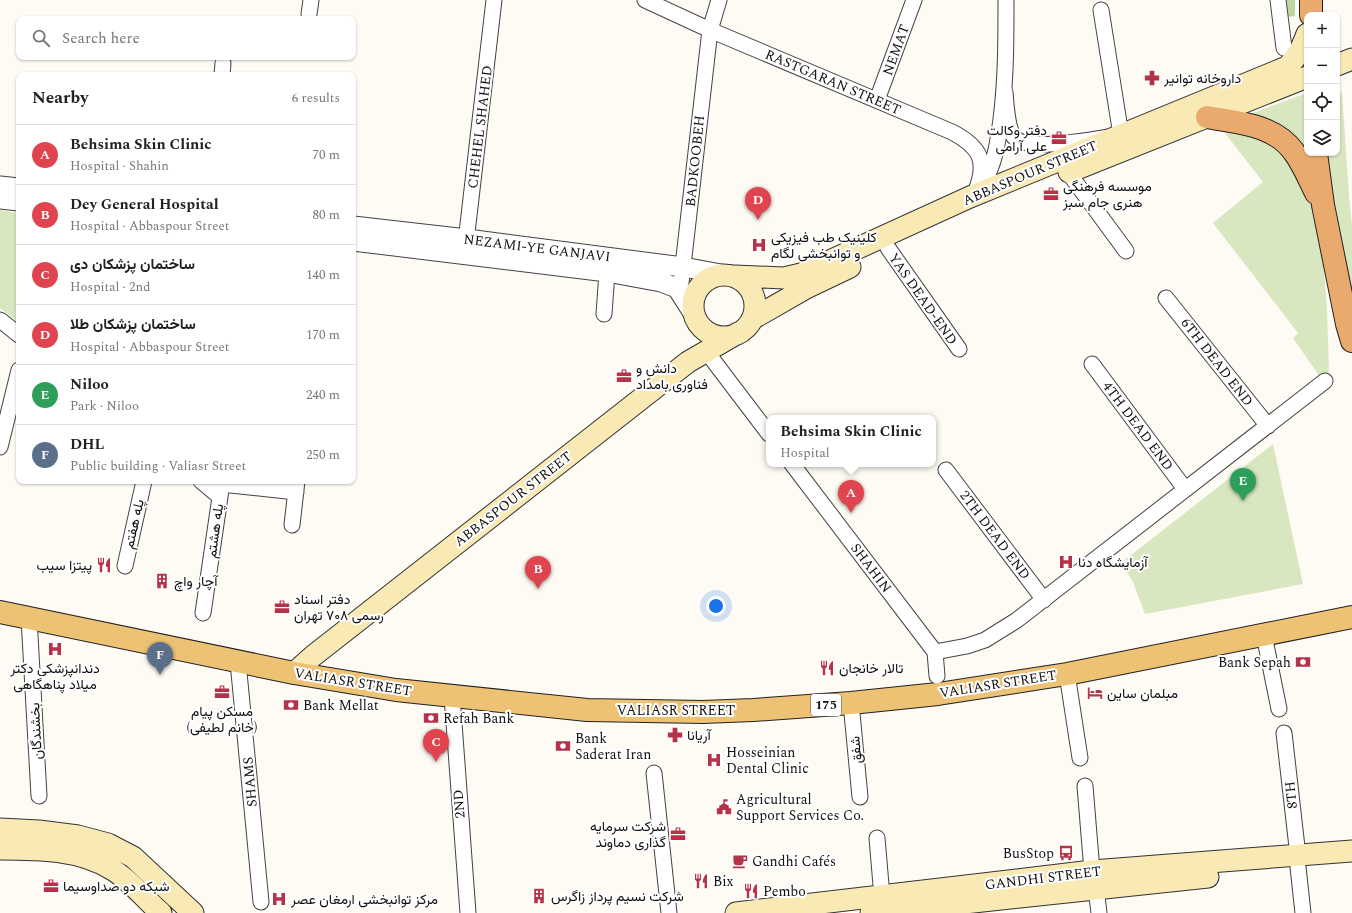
<!DOCTYPE html>
<meta charset="utf-8">
<style>
:root{--surface:#fff;--page:#f2f2f2;--text:#222;--muted:#767676;--line:#e0e0e0;--accent:#7c3aed}
body{margin:0;font-family:Spectral,Vazirmatn,serif;background:var(--page);color:var(--text)}
.controls{position:absolute;right:12px;top:12px;display:grid;overflow:hidden;border-radius:8px;box-shadow:0 1px 3px #0004}
.controls button{width:36px;height:36px;display:grid;place-items:center;padding:0;border:0;border-bottom:1px solid var(--line);background:var(--surface);color:var(--text);font:20px sans-serif}
.you{position:absolute;left:716px;top:606px;width:14px;height:14px;margin:-10px;border:3px solid #fff;border-radius:50%;background:#1a73e8;box-shadow:0 0 0 6px #1a73e833}
.badge{display:grid;place-items:center;width:26px;height:26px;border-radius:50%;background:var(--accent);color:#fff;font-size:13px;font-weight:700}
.pin{position:absolute;translate:-50% -33px;filter:drop-shadow(0 1px 2px #0008)}
.pin::after{content:'';position:absolute;top:21px;width:14px;height:12px;background:inherit;clip-path:polygon(0 0,100% 0,50% 100%)}
.popup{position:absolute;left:766px;top:415px;width:170px;height:52px;box-sizing:border-box;display:grid;place-content:center;border-radius:8px;background:var(--surface);filter:drop-shadow(0 1px 3px #0005);font-size:13px;white-space:nowrap;color:var(--muted)}
.popup b{font-size:15px;color:var(--text)}
.popup::after{content:'';position:absolute;left:50%;top:100%;margin-left:-8px;border:8px solid transparent;border-top-color:var(--surface)}
.list{margin:0;padding:0;list-style:none}
h2{display:flex;justify-content:space-between;align-items:center;height:52px;margin:0;padding:0 16px;font-size:17px}
h2 small{font-size:13px;font-weight:400;color:var(--muted)}
.list li{display:grid;grid-template-columns:26px 1fr auto;gap:12px;align-items:center;box-sizing:border-box;height:60px;padding:0 16px;border-top:1px solid var(--line)}
.list b{display:block;font-size:15px;white-space:nowrap}
.list p{margin:0;font-size:13px;white-space:nowrap;color:var(--muted)}
.list em{font-size:13px;font-style:normal;color:var(--muted)}
.icon{flex:none;width:22px;height:22px;fill:none;stroke:currentColor;stroke-width:2;stroke-linecap:round;stroke-linejoin:round}
.map{position:relative;flex:none;width:1352px;height:913px;overflow:hidden}
.search{position:absolute;background:var(--surface);box-shadow:0 1px 3px #0004;left:16px;top:16px;width:340px;height:44px;display:flex;align-items:center;gap:10px;box-sizing:border-box;padding:0 14px;border-radius:8px;color:var(--muted);font-size:15px}
.panel{position:absolute;background:var(--surface);box-shadow:0 1px 3px #0004;left:16px;top:72px;width:340px;height:412px;border-radius:8px}
.map>svg:first-child{display:block}
.green{fill:#d9e7c0}
.forest{fill:#bfd6a0}
.lines{fill:none;stroke-linecap:round;stroke-linejoin:round}
.minor-casing{stroke:#434343;stroke-width:17}
.tertiary-casing{stroke:#434343;stroke-width:21}
.secondary-casing{stroke:#323232;stroke-width:23}
.primary-casing{stroke:#212121;stroke-width:24}
.trunk-casing{stroke:#212121;stroke-width:24}
.minor{stroke:#fff;stroke-width:15}
.tertiary{stroke:#fff;stroke-width:19}
.secondary{stroke:#f8e9b5;stroke-width:21}
.primary{stroke:#edc275;stroke-width:22}
.trunk{stroke:#eaaa6e;stroke-width:22}
.labels{text-anchor:middle;dominant-baseline:central;stroke-width:4;stroke-linejoin:round;paint-order:stroke}
.shield{fill:#fff;stroke:#585858;stroke-width:1}
.shield-label{font-size:13px;font-weight:bold;fill:#101010}
.street-label{font-size:14px;fill:#101010;stroke:#fff}
.poi-label{font-size:14px;fill:#101010;stroke:#fff;text-anchor:start}
</style>
<div class="map">
<svg width="1352" height="913" viewBox="0 0 1352 913">
<rect width="100%" height="100%" fill="#fefbf4"/>
<path class="green" d="M1342,92L1349,196L1352,226V299L1346,286L1325,153H1337V94Z
M1304,94L1307,127V153L1250,114Z
M1242,130L1279,143L1315,208L1324,271L1327,309L1329,372L1320,377L1293,338L1298,333L1213,223L1263,182L1224,132Z
M0,210L19,213V323L0,308Z
M1273,444L1303,584L1145,614L1133,582L1121,563Z"/>
<path class="forest" d="M1277,0H1295V16L1280,18Z"/>
<g class="lines">
<g class="minor-casing">
<path id="minor" d="M645,0L710,30L952,132C981,147 988,162 975,193
M1278,0L1284,48
M309,14L311,0
M222,75L223,63
M1005,92C1006,104 1007,128 1014,137C1027,153 1101,138 1121,135L1101,10
M877,100L914,0
M1068,172L1126,251
M983,183C995,164 998,142 1001,119C1006,80 1006,40 1006,0
M888,248L959,349
M465,250L494,0
M680,292L710,30L719,0
M1166,298L1268,426
M604,314L607,272
M0,320L19,335
M706,351L769,434
M1092,364L1185,489
M0,447L19,370
M792,464L935,652L937,676
M946,470L1044,600
M201,481L220,497
M221,484L296,492
M292,525L297,481
M125,566L144,481
M203,613L220,497L222,481
M29,618L39,796
M1264,635L1279,709
M935,652L967,646L985,640L1017,620L1325,381
M238,662L261,902
M1067,674L1080,758
M452,696L468,913
M851,703L860,797
M1284,733L1298,856
M654,773L669,913
M1085,786L1092,871
M877,838L882,897
M1298,867L1303,913
M1096,888L1099,913"/>
</g>
<g class="tertiary-casing">
<path id="tertiary" d="M0,186L19,188
M0,199L19,201
M353,226L467,239L683,267L721,274
M353,241L607,272L661,282L677,288L693,313"/>
</g>
<g class="secondary-casing">
<path id="secondary" d="M1337,65L1352,59
M1069,172L1307,77
M693 306a31 31 0 1 1 62 0a31 31 0 1 1-62 0Z
M735,276L784,278L801,274L970,197L1287,67C1298,57 1302,47 1307,34
M752,319L808,287L850,267
M294,673L313,656L688,362L738,333
M0,829L39,831L78,836L108,844L133,857L193,913
M0,849C38,849 80,849 113,870C131,881 145,899 161,913
M736,913L1092,871L1352,851
M871,913L1208,877"/>
</g>
<g class="primary-casing">
<path id="primary" d="M0,612L294,673L396,690L587,710L703,712L753,710L851,703L938,694L1067,674L1352,617"/>
</g>
<g class="trunk-casing">
<path id="trunk" d="M1311,0V15
M1207,117C1238,123 1274,124 1294,152C1303,164 1309,179 1316,193
M1316,153L1323,205L1347,324L1352,341"/>
</g>
<use href="#minor" class="minor"/>
<use href="#tertiary" class="tertiary"/>
<use href="#secondary" class="secondary"/>
<use href="#primary" class="primary"/>
<use href="#trunk" class="trunk"/>
</g>
<defs>
<g id="pharmacy-bare" transform="scale(1.2)"><path d="M-2-6h4v4h4v4h-4v4h-4v-4h-4v-4h4Z" fill="#b63248" stroke="#fff" stroke-width="2.5" paint-order="stroke"/></g>
<g id="office-bare" transform="scale(1.2)"><path d="M-6-3h4V-5.5h4V-3h4V5H-6ZM-1-4.5V-3h2v-1.5ZM-6 0V1H6V0Z" fill="#b63248" stroke="#fff" stroke-width="2.5" paint-order="stroke"/></g>
<g id="hospital-bare" transform="scale(1.2)"><path d="M-5-5h3v3.5h4V-5h3V5h-3V1.5h-4V5h-3Z" fill="#b63248" stroke="#fff" stroke-width="2.5" paint-order="stroke"/></g>
<g id="restaurant-bare" transform="scale(1.2)"><path d="M-5-6h1v4h1v-4h1v4h1v-4h1v5L-1.5 .5V6h-2V.5L-5-1ZM5-6V6H3V1.5H1.5Q1.5-4 5-6Z" fill="#b63248" stroke="#fff" stroke-width="2.5" paint-order="stroke"/></g>
<g id="building-bare" transform="scale(1.2)"><path d="M-4-6H4V6H1V3H-1V6H-4ZM-2.5-4.3h1.7v1.8h-1.7ZM.8-4.3h1.7v1.8H.8ZM-2.5-1h1.7V.8h-1.7ZM.8-1h1.7V.8H.8Z" fill="#b63248" stroke="#fff" stroke-width="2.5" paint-order="stroke"/></g>
<g id="bank-bare" transform="scale(1.2)"><path d="M-6-4H6V4H-6ZM0-2.3a2.3 2.3 0 1 0 0 4.6a2.3 2.3 0 1 0 0-4.6Z" fill="#b63248" stroke="#fff" stroke-width="2.5" paint-order="stroke"/></g>
<g id="hotel-bare" transform="scale(1.2)"><path d="M-6-4.5h1.5V1H6V5H4.5V3h-9V5H-6ZM-4 0a1.8 1.8 0 1 1 3.6 0ZM.5 0V-2.5h3Q6-2.5 6 0Z" fill="#b63248" stroke="#fff" stroke-width="2.5" paint-order="stroke"/></g>
<g id="civic-bare" transform="scale(1.2)"><path d="M-.6-6.5H3V-4.5H.6V-3L4-1V1h2V6H-6V1h2V-1L-.6-3ZM-1.2 2.5V6h2.4V2.5Z" fill="#b63248" stroke="#fff" stroke-width="2.5" paint-order="stroke"/></g>
<g id="bus-bare" transform="scale(1.2)"><path d="M-5-6H5V4H4V6H2V4H-2V6H-4V4H-5ZM-3.5-4V0h7V-4ZM-3.5 1.2v1.5H-2V1.2ZM2 1.2v1.5H3.5V1.2Z" fill="#b63248" stroke="#fff" stroke-width="2.5" paint-order="stroke"/></g>
<g id="cafe-bare" transform="scale(1.2)"><path d="M-5.5-4.5H6V0H3Q3 3.5 0 3.5H-2.5Q-5.5 3.5-5.5 0ZM3-3.2v2h1.7v-2ZM-6 4.5H4V6H-6Z" fill="#b63248" stroke="#fff" stroke-width="2.5" paint-order="stroke"/></g>
</defs>
<g fill-rule="evenodd">
<use href="#pharmacy-bare" x="1152" y="78"/>
<use href="#office-bare" x="1059" y="138"/>
<use href="#office-bare" x="1051" y="194"/>
<use href="#hospital-bare" x="759" y="245"/>
<use href="#office-bare" x="624" y="376"/>
<use href="#hospital-bare" x="1066" y="562"/>
<use href="#restaurant-bare" x="104" y="565"/>
<use href="#building-bare" x="162" y="581"/>
<use href="#office-bare" x="282" y="607"/>
<use href="#hospital-bare" x="55" y="649"/>
<use href="#bank-bare" x="1303" y="662"/>
<use href="#restaurant-bare" x="827" y="668"/>
<use href="#office-bare" x="222" y="692"/>
<use href="#hotel-bare" x="1095" y="693"/>
<use href="#bank-bare" x="291" y="705"/>
<use href="#bank-bare" x="431" y="718"/>
<use href="#pharmacy-bare" x="675" y="735"/>
<use href="#bank-bare" x="563" y="746"/>
<use href="#hospital-bare" x="714" y="760"/>
<use href="#civic-bare" x="724" y="807"/>
<use href="#office-bare" x="678" y="834"/>
<use href="#bus-bare" x="1066" y="853"/>
<use href="#cafe-bare" x="740" y="861"/>
<use href="#restaurant-bare" x="701" y="881"/>
<use href="#office-bare" x="51" y="886"/>
<use href="#restaurant-bare" x="751" y="891"/>
<use href="#building-bare" x="539" y="896"/>
<use href="#hospital-bare" x="279" y="899"/>
</g>
<g class="labels">
<rect class="shield" x="811" y="694" width="30" height="22" rx="3"/>
<g class="shield-label">
<text x="826" y="705">175</text>
</g>
<g class="street-label">
<text transform="translate(896 50) rotate(-70)">NEMAT</text>
<text transform="translate(833 82) rotate(23)">RASTGARAN STREET</text>
<text transform="translate(480 127) rotate(-83)">CHEHEL SHAHED</text>
<text transform="translate(695 161) rotate(-84)">BADKOOBEH</text>
<text transform="translate(1030 173) rotate(-23)">ABBASPOUR STREET</text>
<text transform="translate(537 248) rotate(7)">NEZAMI-YE GANJAVI</text>
<text transform="translate(923 299) rotate(55)">YAS DEAD-END</text>
<text transform="translate(1217 362) rotate(52)">6TH DEAD END</text>
<text transform="translate(1138 426) rotate(53)">4TH DEAD END</text>
<text transform="translate(513 499) rotate(-38)">ABBASPOUR STREET</text>
<text transform="translate(134 524) rotate(-77)">پله هفتم</text>
<text transform="translate(215 531) rotate(-82)">پله هشتم</text>
<text transform="translate(995 535) rotate(53)">2TH DEAD END</text>
<text transform="translate(871 568) rotate(53)">SHAHIN</text>
<text transform="translate(353 682) rotate(9)">VALIASR STREET</text>
<text transform="translate(998 684) rotate(-9)">VALIASR STREET</text>
<text x="676" y="710">VALIASR STREET</text>
<text transform="translate(36 731) rotate(-93)">بخشندگان</text>
<text transform="translate(856 750) rotate(-95)">شفق</text>
<text transform="translate(250 782) rotate(-95)">SHAMS</text>
<text transform="translate(1291 795) rotate(-96)">8TH</text>
<text transform="translate(459 804) rotate(-95)">2ND</text>
<text transform="translate(1043 878) rotate(-7)">GANDHI STREET</text>
</g>
<g class="poi-label">
<text x="1164" y="78">داروخانه توانیر</text>
<text x="1047" y="130" text-anchor="end">دفتر وکالت<tspan x="1047" dy="16">علی آرامی</tspan></text>
<text x="1063" y="186">موسسه فرهنگی<tspan x="1063" dy="16">هنری جام سبز</tspan></text>
<text x="771" y="237">کلینیک طب فیزیکی<tspan x="771" dy="16">و توانبخشی لگام</tspan></text>
<text x="636" y="368">دانش و<tspan x="636" dy="16">فناوری بامداد</tspan></text>
<text x="1078" y="562">آزمایشگاه دنا</text>
<text x="92" y="565" text-anchor="end">پیتزا سیب</text>
<text x="174" y="581">آچار واچ</text>
<text x="294" y="599">دفتر اسناد<tspan x="294" dy="16">رسمی ۷۰۸ تهران</tspan></text>
<text x="1291" y="662" text-anchor="end">Bank Sepah</text>
<text x="55" y="668" text-anchor="middle">دندانپزشکی دکتر<tspan x="55" dy="16">میلاد پناهگاهی</tspan></text>
<text x="839" y="668">تالار خانجان</text>
<text x="1107" y="693">مبلمان ساین</text>
<text x="303" y="705">Bank Mellat</text>
<text x="222" y="711" text-anchor="middle">مسکن پیام<tspan x="222" dy="16">(خانم لطیفی)</tspan></text>
<text x="443" y="718">Refah Bank</text>
<text x="687" y="735">آریانا</text>
<text x="575" y="738">Bank<tspan x="575" dy="16">Saderat Iran</tspan></text>
<text x="726" y="752">Hosseinian<tspan x="726" dy="16">Dental Clinic</tspan></text>
<text x="736" y="799">Agricultural<tspan x="736" dy="16">Support Services Co.</tspan></text>
<text x="666" y="826" text-anchor="end">شركت سرمايه<tspan x="666" dy="16">گذاری دماوند</tspan></text>
<text x="1054" y="853" text-anchor="end">BusStop</text>
<text x="752" y="861">Gandhi Cafés</text>
<text x="713" y="881">Bix</text>
<text x="63" y="886">شبکه دو صداوسیما</text>
<text x="763" y="891">Pembo</text>
<text x="551" y="896">شرکت نسیم پرداز زاگرس</text>
<text x="291" y="899">مرکز توانبخشی ارمغان عصر</text>
</g>
</g>
</svg>
<div class="controls">
<button>+</button>
<button>−</button>
<button><svg class="icon" aria-label="locate" viewBox="0 0 24 24"><circle cx="12" cy="12" r="6"/><path d="M12 2v4M12 18v4M2 12h4M18 12h4"/></svg></button>
<button><svg class="icon" aria-label="layers" viewBox="0 0 24 24"><path d="M12 4l9 5-9 5-9-5zM3 14l9 5 9-5"/></svg></button>
</div>
<div class="you"></div>
<div class="pin badge" style="left:851px;top:513px;background:#e0444e">A</div>
<div class="popup"><b>Behsima Skin Clinic</b>Hospital</div>
<div class="pin badge" style="left:538px;top:589px;background:#e0444e">B</div>
<div class="pin badge" style="left:436px;top:762px;background:#e0444e">C</div>
<div class="pin badge" style="left:758px;top:220px;background:#e0444e">D</div>
<div class="pin badge" style="left:1243px;top:501px;background:#2e9e5b">E</div>
<div class="pin badge" style="left:160px;top:675px;background:#5c6f8a">F</div>
<div class="search"><svg class="icon" aria-label="search" viewBox="0 0 24 24"><circle cx="10" cy="10" r="6"/><path d="M15 15l6 6"/></svg>Search here</div>
<section class="panel">
<h2>Nearby<small>6 results</small></h2>
<ul class="list">
<li><span class="badge" style="background:#e0444e">A</span><div><b>Behsima Skin Clinic</b><p>Hospital · Shahin</p></div><em>70 m</em></li>
<li><span class="badge" style="background:#e0444e">B</span><div><b>Dey General Hospital</b><p>Hospital · Abbaspour Street</p></div><em>80 m</em></li>
<li><span class="badge" style="background:#e0444e">C</span><div><b>ساختمان پزشکان دی</b><p>Hospital · 2nd</p></div><em>140 m</em></li>
<li><span class="badge" style="background:#e0444e">D</span><div><b>ساختمان پزشکان طلا</b><p>Hospital · Abbaspour Street</p></div><em>170 m</em></li>
<li><span class="badge" style="background:#2e9e5b">E</span><div><b>Niloo</b><p>Park · Niloo</p></div><em>240 m</em></li>
<li><span class="badge" style="background:#5c6f8a">F</span><div><b>DHL</b><p>Public building · Valiasr Street</p></div><em>250 m</em></li>
</ul>
</section>
</div>
